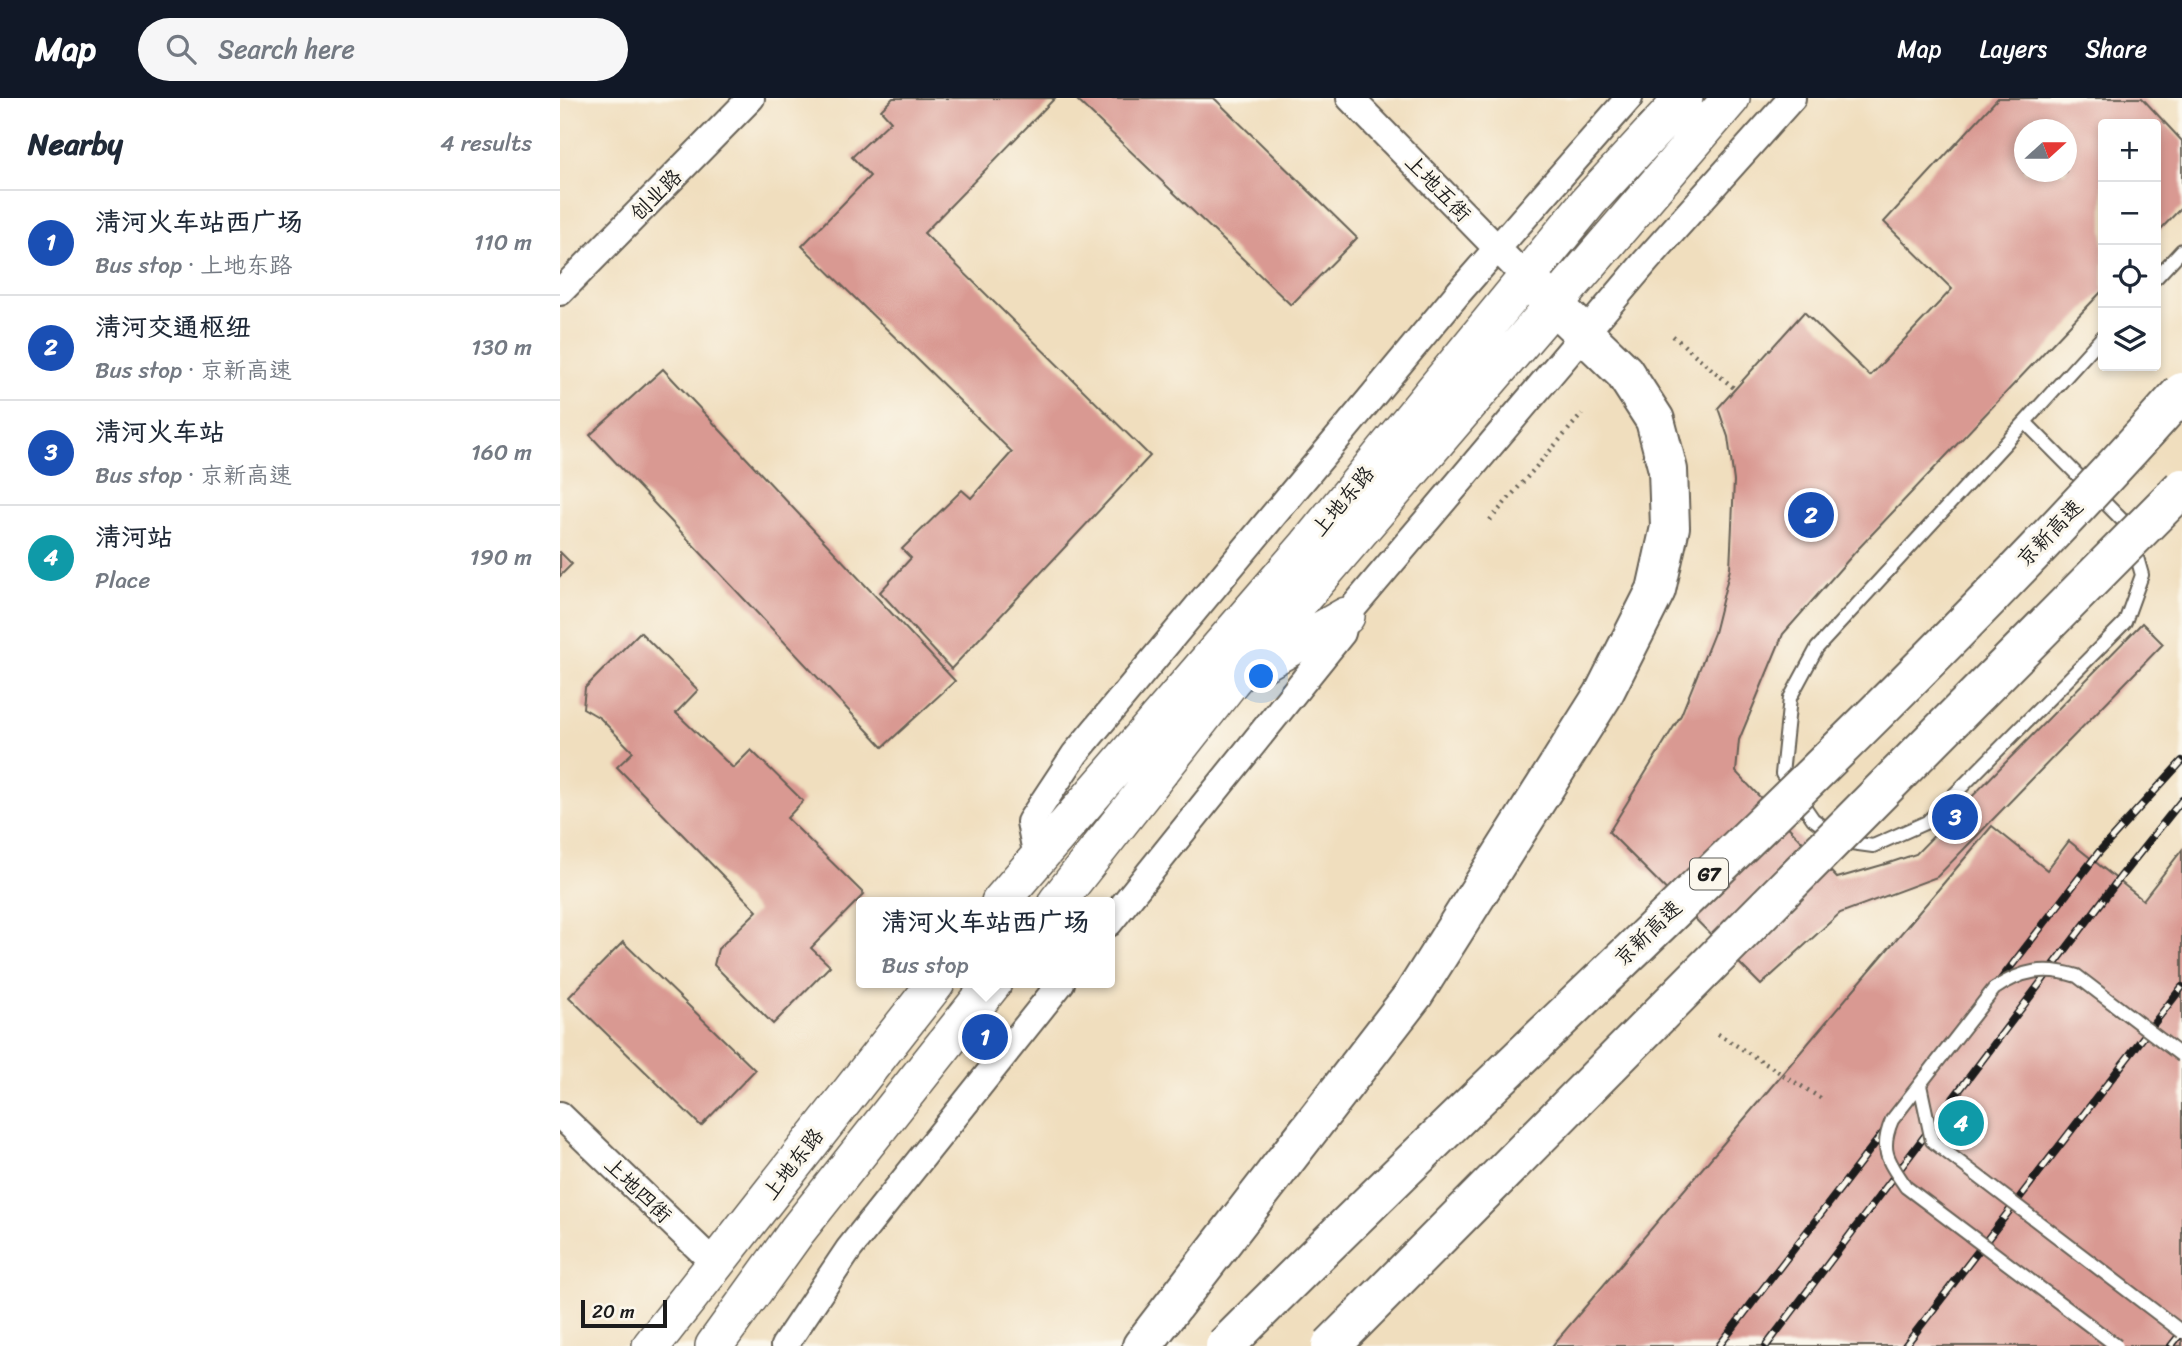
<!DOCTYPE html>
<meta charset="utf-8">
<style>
:root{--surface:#fff;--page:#f6f6f7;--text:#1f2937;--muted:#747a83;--line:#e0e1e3;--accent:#111827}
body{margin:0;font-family:Sriracha,"LXGW WenKai TC",sans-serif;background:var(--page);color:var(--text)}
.controls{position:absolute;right:21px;top:21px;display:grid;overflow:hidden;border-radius:7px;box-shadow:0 4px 10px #0003}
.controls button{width:63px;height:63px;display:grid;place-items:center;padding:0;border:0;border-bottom:2px solid var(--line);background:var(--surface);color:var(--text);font:35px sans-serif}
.compass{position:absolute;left:1454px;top:21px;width:63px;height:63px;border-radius:50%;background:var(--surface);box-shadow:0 4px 10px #0003;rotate:69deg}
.scale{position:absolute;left:21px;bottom:18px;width:86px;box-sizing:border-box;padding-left:7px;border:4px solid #1c1c1c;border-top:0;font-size:19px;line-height:24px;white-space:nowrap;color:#1c1c1c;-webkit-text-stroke:5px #fbf7ec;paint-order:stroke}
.you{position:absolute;left:702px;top:579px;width:24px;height:24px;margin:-18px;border:5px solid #fff;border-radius:50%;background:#1a73e8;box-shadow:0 0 0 10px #1a73e833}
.badge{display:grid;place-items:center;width:46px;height:46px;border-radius:50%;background:var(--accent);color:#fff;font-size:23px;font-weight:700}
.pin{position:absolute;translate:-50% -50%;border:4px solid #fff;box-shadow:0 2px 7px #0006}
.popup{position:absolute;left:296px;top:799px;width:259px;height:91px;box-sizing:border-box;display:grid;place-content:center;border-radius:7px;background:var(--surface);filter:drop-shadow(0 2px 5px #0005);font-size:23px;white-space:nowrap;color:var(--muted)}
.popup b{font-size:26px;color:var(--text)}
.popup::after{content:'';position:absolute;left:50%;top:100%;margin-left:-14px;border:14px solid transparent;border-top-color:var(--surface)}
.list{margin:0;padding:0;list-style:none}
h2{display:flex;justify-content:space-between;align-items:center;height:91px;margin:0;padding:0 28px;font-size:30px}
h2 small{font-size:23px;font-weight:400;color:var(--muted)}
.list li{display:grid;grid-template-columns:46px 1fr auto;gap:21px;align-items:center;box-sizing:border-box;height:105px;padding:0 28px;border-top:2px solid var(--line)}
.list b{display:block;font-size:26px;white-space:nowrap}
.list p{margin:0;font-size:23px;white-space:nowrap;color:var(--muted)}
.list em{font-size:23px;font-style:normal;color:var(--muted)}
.icon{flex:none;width:38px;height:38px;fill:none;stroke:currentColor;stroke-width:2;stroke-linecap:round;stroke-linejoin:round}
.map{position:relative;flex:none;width:1622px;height:1248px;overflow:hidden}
header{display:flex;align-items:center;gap:42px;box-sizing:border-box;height:98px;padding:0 35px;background:var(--accent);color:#fff}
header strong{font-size:33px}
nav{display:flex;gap:38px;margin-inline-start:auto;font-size:24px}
.search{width:490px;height:63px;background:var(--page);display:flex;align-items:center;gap:18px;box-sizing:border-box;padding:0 24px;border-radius:38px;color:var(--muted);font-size:26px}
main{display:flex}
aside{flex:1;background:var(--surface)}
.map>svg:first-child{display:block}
.building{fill:#d99992;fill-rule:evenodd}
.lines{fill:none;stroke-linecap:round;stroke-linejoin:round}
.lane-casing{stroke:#666055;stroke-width:16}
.street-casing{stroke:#666055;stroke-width:30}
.secondary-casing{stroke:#666055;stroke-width:40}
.highway-casing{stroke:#666055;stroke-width:42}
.path{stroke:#666055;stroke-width:4.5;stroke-dasharray:2 5;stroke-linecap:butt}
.lane{stroke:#fff;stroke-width:12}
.street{stroke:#fff;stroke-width:26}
.secondary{stroke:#fff;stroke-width:37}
.highway{stroke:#fff;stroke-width:38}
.rail-casing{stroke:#1c1c1c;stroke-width:8}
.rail{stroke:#fbf7ec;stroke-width:5;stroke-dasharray:16;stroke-linecap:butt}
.lane-bridge-casing{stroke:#666055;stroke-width:16;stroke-linecap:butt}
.highway-bridge-casing{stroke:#666055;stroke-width:42;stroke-linecap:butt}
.lane-bridge{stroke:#fff;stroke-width:12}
.highway-bridge{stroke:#fff;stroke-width:38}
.labels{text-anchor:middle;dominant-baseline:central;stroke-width:6;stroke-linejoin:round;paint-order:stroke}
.shield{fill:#fbf7ec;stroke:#5f5e5a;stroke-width:2}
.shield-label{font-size:19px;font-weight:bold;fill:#1c1c1c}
.street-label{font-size:21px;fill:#1c1c1c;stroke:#fbf7ec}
</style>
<header>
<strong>Map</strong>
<div class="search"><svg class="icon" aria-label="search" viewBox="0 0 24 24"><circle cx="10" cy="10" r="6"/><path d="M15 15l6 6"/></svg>Search here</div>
<nav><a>Map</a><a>Layers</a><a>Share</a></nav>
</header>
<main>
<aside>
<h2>Nearby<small>4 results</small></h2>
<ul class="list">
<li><span class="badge" style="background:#1a4fb4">1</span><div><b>清河火车站西广场</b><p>Bus stop · 上地东路</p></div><em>110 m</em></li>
<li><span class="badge" style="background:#1a4fb4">2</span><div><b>清河交通枢纽</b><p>Bus stop · 京新高速</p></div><em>130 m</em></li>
<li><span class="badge" style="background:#1a4fb4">3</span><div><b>清河火车站</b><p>Bus stop · 京新高速</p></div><em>160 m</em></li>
<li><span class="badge" style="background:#0f9aa8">4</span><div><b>清河站</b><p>Place</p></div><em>190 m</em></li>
</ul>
</aside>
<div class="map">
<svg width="1622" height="1248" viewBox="0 0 1622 1248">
<rect width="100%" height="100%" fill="#fbf7ec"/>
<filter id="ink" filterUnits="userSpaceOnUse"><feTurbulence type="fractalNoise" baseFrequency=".0143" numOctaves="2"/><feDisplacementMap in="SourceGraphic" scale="14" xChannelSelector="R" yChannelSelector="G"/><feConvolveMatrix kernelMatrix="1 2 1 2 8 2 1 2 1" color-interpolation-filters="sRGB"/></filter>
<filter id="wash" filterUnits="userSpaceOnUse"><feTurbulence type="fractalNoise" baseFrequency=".00686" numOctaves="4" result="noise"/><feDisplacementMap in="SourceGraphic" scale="28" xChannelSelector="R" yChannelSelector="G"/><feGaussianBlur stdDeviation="1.57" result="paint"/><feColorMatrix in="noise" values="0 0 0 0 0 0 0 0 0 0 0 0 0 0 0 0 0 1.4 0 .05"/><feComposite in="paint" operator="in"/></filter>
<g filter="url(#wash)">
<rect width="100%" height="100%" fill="#f0debe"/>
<g id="blocks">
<path class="building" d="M333,0H495L364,135L590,358L391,571L320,494L351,460L342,451L402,392L411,400L452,354L242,148L310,78L292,59L331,23L321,12Z
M515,0H654L797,140L731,207Z
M1438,0H1582L1622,43V109L1596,136V26H1543V192L1297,452L1223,536L1179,642L1176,674L1277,780L1329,765L1356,756L1582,525L1603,546L1377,779L1280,815L1201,887L1049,734L1121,617L1154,535L1170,471L1174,383L1168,339L1158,310L1244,214L1310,278L1392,191L1324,124ZM1464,32H1506V74H1464Z
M103,271L395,583L323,649L30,337Z
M0,454L12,466L0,478Z
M80,534L138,592L116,615L173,670L191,652L243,703L227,720L304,796L251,850L270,868L213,926L154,867L158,851L197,813L57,669L73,654L40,620L23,610L25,590Z
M1432,728L1487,772L1509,743L1583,802L1622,752V1248H992Z
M63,844L195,972L141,1028L9,899Z"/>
</g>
</g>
<g filter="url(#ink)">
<use href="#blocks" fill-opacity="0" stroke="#666055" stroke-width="2"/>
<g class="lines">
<g class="lane-casing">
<path id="lane" d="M1596,180L1622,152
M1465,324L1568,428L1582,477L1565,524L1367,724L1313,748L1284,744L1253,721L1222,676L1230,600L1257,550L1431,361L1465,324L1543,238"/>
</g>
<g class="street-casing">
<path id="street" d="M790,0L967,181
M0,194L191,0
M477,759L470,724L515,656L899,194L1069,0
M549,825L782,535L786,518L1086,163L1232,0
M0,1017L155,1166
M224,1248L289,1151L501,885"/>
</g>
<g class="secondary-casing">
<path id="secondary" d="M694,570L786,518
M440,804L748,447L1029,103L1124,0
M497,804L671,583L1171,0
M91,1248L376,885
M154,1248L237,1133L433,885"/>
</g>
<g class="highway-casing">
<path id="highway" d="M582,1248L854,896L1043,597L1096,492L1110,429L1108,372L1095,322L1064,274L967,181"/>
</g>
<path class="path" d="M1113,238L1175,291
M930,422L1022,316
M1158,936L1262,1001"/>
<use href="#lane" class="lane"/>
<use href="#street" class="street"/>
<use href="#secondary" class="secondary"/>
<use href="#highway" class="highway"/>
<g class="rail-casing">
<path id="rail" d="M1159,1248L1539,754L1622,663
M1206,1248L1562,777L1622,702
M1345,1248L1622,889
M1611,1248L1622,1234"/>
</g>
<use href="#rail" class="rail"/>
<g class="lane-bridge-casing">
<path id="lane-bridge" d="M1360,987L1372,1043L1622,1234
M1557,1248L1346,1089C1328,1063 1319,1052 1332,1022L1434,891C1462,872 1485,868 1517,878L1622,958"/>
</g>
<g class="highway-bridge-casing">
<path id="highway-bridge" d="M665,1248C982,929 1322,630 1622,294
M771,1248L1622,390"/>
</g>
<use href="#lane-bridge" class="lane-bridge"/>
<use href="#highway-bridge" class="highway-bridge"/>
</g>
</g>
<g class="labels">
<rect class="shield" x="1130" y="760.5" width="38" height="31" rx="5"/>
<g class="shield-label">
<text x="1149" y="776">G7</text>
</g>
<g class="street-label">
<text transform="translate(878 90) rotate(46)">上地五街</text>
<text transform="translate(96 97) rotate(-45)">创业路</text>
<text transform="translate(783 403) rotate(-50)">上地东路</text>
<text transform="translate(1490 435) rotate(-46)">京新高速</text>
<text transform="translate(1088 835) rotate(-44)">京新高速</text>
<text transform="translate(233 1066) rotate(-52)">上地东路</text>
<text transform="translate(78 1092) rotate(44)">上地四街</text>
</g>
</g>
</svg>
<div class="controls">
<button>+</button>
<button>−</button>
<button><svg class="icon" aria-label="locate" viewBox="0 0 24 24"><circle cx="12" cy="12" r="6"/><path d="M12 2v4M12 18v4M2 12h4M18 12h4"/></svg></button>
<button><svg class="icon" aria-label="layers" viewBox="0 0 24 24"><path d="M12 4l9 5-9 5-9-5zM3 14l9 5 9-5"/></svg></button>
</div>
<svg class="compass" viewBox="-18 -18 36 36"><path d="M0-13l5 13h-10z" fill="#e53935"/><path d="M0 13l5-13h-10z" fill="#747a83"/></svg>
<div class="scale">20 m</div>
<div class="you"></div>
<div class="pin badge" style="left:425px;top:939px;background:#1a4fb4">1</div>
<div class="popup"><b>清河火车站西广场</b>Bus stop</div>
<div class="pin badge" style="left:1251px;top:417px;background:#1a4fb4">2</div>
<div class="pin badge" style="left:1395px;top:719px;background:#1a4fb4">3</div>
<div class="pin badge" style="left:1401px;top:1025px;background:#0f9aa8">4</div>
</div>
</main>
